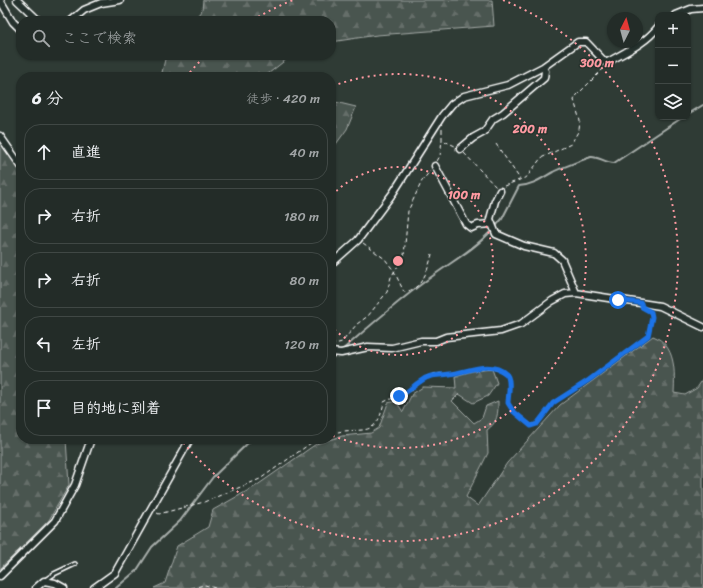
<!DOCTYPE html>
<html lang="ja">
<meta charset="utf-8">
<style>
:root{--surface:#232c28;--page:#2f3834;--text:#f1f3f6;--muted:#a3a7a8;--line:#404845}
body{margin:0;font-family:Sriracha,"Klee One",sans-serif;background:var(--page);color:var(--text)}
.controls{position:absolute;right:12px;top:12px;display:grid;overflow:hidden;border-radius:8px;box-shadow:0 1px 3px #0004}
.controls button{width:36px;height:36px;display:grid;place-items:center;padding:0;border:0;border-bottom:1px solid var(--line);background:var(--surface);color:var(--text);font:20px sans-serif}
.compass{position:absolute;left:607px;top:12px;width:36px;height:36px;border-radius:50%;background:var(--surface);box-shadow:0 1px 3px #0004;rotate:6deg}
.stop{position:absolute;width:12px;height:12px;margin:-9px;border:3px solid #1a73e8;border-radius:50%;background:#fff}
.stop.end{background:#1a73e8;border-color:#fff;box-shadow:0 1px 4px #0008}
.list{margin:0;padding:0;list-style:none}
h2{display:flex;justify-content:space-between;align-items:center;height:52px;margin:0;padding:0 16px;font-size:17px}
h2 small{font-size:13px;font-weight:400;color:var(--muted)}
.list li{display:grid;grid-template-columns:26px 1fr auto;gap:12px;align-items:center;box-sizing:border-box;height:56px;margin:0 8px 8px;padding:0 8px;border:1px solid var(--line);border-radius:16px}
.list b{display:block;font-size:15px;white-space:nowrap}
.list em{font-size:13px;font-style:normal;color:var(--muted)}
.icon{flex:none;width:22px;height:22px;fill:none;stroke:currentColor;stroke-width:2;stroke-linecap:round;stroke-linejoin:round}
.map{position:relative;flex:none;width:703px;height:588px;overflow:hidden}
.search{position:absolute;background:var(--surface);box-shadow:0 1px 3px #0004;left:16px;top:16px;width:320px;height:44px;display:flex;align-items:center;gap:10px;box-sizing:border-box;padding:0 14px;border-radius:16px;color:var(--muted);font-size:15px}
.panel{position:absolute;background:var(--surface);box-shadow:0 1px 3px #0004;left:16px;top:72px;width:320px;height:372px;border-radius:16px}
.map>svg:first-child{display:block}
.forest{fill:url(#forest-firs);stroke:#a4aaa7}
.lines{fill:none;stroke-linecap:round;stroke-linejoin:round}
.stream{stroke:#a9afac;stroke-width:2}
.service-casing{stroke:#fff;stroke-width:6}
.minor-casing{stroke:#fff;stroke-width:9}
.path{stroke:#fff;stroke-width:1;stroke-dasharray:4 3;stroke-linecap:butt}
.service{stroke:#26332d;stroke-width:3}
.minor{stroke:#26332d;stroke-width:6}
.route{stroke:#1a73e8;stroke-width:5}
.ring{fill:none;stroke:#ff9aa2;stroke-width:2;stroke-dasharray:2 4}
.centre{fill:#ff9aa2;stroke:#26332d;stroke-width:2}
.ring-label{font-size:12px;text-anchor:middle;font-weight:bold;fill:#ff9aa2;stroke:#26332d;stroke-width:3;stroke-linejoin:round;paint-order:stroke}
</style>
<div class="map">
<svg width="703" height="588" viewBox="0 0 703 588">
<defs>
<pattern id="forest-firs" width="22" height="20" patternUnits="userSpaceOnUse"><rect width="22" height="20" fill="#4a544f"/><path d="M5 1l3.5 6h-7zM16 11l3.5 6h-7z" fill="#656e69"/></pattern>
</defs>
<rect width="100%" height="100%" fill="#2f3b35"/>
<filter id="ink" filterUnits="userSpaceOnUse"><feTurbulence type="fractalNoise" baseFrequency=".025" numOctaves="2"/><feDisplacementMap in="SourceGraphic" scale="8" xChannelSelector="R" yChannelSelector="G"/><feConvolveMatrix kernelMatrix="1 2 1 2 8 2 1 2 1" color-interpolation-filters="sRGB"/></filter>
<g filter="url(#ink)">
<path class="forest" d="M203,0H492L494,26L377,35L331,42V21H193L202,10Z
M166,55H292L264,77H161Z
M331,101L356,107L347,129L331,151Z
M0,140L21,171V439H66L69,485L49,520L0,569Z
M653,336C676,345 675,372 674,393L685,395L697,388L703,379V588H154L165,583L177,546L208,527L213,510L256,486L316,444L342,436L371,433L379,428L388,403L396,401L403,412L412,394L423,387L456,388L455,376L472,371L492,369L497,383L488,396L473,403L459,394L452,401L474,423L482,418L486,406L498,401C498,414 498,422 487,430L488,453L466,497L478,506L507,463L560,405Z"/>
<g class="lines">
<path class="stream" d="M688,114L703,105
M495,227L502,219L519,186C533,185 542,178 553,172C558,169 585,159 591,157C597,156 606,163 614,163L683,117
M341,351C371,325 401,298 434,275C453,261 476,248 492,230
M331,359L336,355
M116,588L137,570L152,547L180,521L213,477L252,439"/>
<g class="service-casing">
<path id="service" d="M44,581L54,574L75,564"/>
</g>
<g class="minor-casing">
<path id="minor" d="M0,0L13,22L21,30
M17,0L39,21
M676,15L691,9L703,8
M71,21L84,10L101,3L120,0
M0,136L21,166
M460,149L473,138L484,132L493,119L503,113L544,78L545,71L543,67
M435,166L466,224L471,228L478,225L492,224
M500,191L495,201L490,219L496,234L524,246L554,253L562,260L576,293
M331,264L358,240L393,193L442,116L452,104L464,96L508,85L543,67L578,42H586L606,63C625,52 645,44 658,27
M331,352L341,353L368,347L392,348L421,341H436L446,337L501,331L521,324L552,301L565,294L576,293L660,306L703,327
M0,576L55,521L75,485L91,439
M36,588L44,581L55,583L64,588
M94,588L115,573L190,439"/>
</g>
<path class="path" d="M442,129V140L455,146
M496,144L520,179
M464,153L496,187
M437,161L440,156L442,140
M504,186L527,177L541,158L571,144L579,130L580,121L574,100L577,95L603,69
M363,243L385,259L394,271L404,292C422,290 428,270 432,254
M331,345L342,342L357,324L368,316L387,292L391,277L404,256L408,211L422,181L431,170
M331,434C359,424 376,443 384,402C391,398 400,397 407,393C417,388 422,376 435,374C440,373 445,375 450,374C471,370 487,363 507,374L509,379L508,403L513,411L531,425L537,424L553,403L589,380L648,336L652,317L651,312L649,311
M157,513L159,514L204,502L260,479L311,443L320,439
M191,588L205,585L215,588"/>
<use href="#service" class="service"/>
<use href="#minor" class="minor"/>
</g>
</g>
<g class="lines" filter="url(#ink)">
<path class="route" d="M399,396C410,392 411,387 421,381C432,373 438,376 450,374C467,372 491,360 506,374C512,379 508,396 508,403L513,411L531,426L537,424L553,403L589,380L648,336L652,317L651,312L642,307L641,303L618,300"/>
</g>
<g class="ring">
<path d="M332 195A94 94 0 1 1 332 327"/>
<path d="M333 86A187 187 0 1 1 333 436"/>
<path d="M186 77A281 281 0 0 1 206 55M253 20A281 281 0 0 1 293 0M503 0A281 281 0 1 1 181 440"/>
</g>
<circle cx="398" cy="261" r="6" class="centre"/>
<g class="ring-label">
<text x="597" y="67">300 m</text>
<text x="530" y="133">200 m</text>
<text x="464" y="199">100 m</text>
</g>
</svg>
<div class="controls">
<button>+</button>
<button>−</button>
<button><svg class="icon" aria-label="layers" viewBox="0 0 24 24"><path d="M12 4l9 5-9 5-9-5zM3 14l9 5 9-5"/></svg></button>
</div>
<svg class="compass" viewBox="-18 -18 36 36"><path d="M0-13l5 13h-10z" fill="#e53935"/><path d="M0 13l5-13h-10z" fill="#a3a7a8"/></svg>
<div class="stop" style="left:618px;top:300px"></div>
<div class="stop end" style="left:399px;top:396px"></div>
<div class="search"><svg class="icon" aria-label="search" viewBox="0 0 24 24"><circle cx="10" cy="10" r="6"/><path d="M15 15l6 6"/></svg>ここで検索</div>
<section class="panel">
<h2>6 分<small>徒歩 · 420 m</small></h2>
<ul class="list">
<li><svg class="icon" aria-label="ahead" viewBox="0 0 24 24"><path d="M12 20V5M6 11l6-6 6 6"/></svg><div><b>直進</b></div><em>40 m</em></li>
<li><svg class="icon" aria-label="right" viewBox="0 0 24 24"><path d="M7 20v-9h11M14 6l5 5-5 5"/></svg><div><b>右折</b></div><em>180 m</em></li>
<li><svg class="icon" aria-label="right" viewBox="0 0 24 24"><path d="M7 20v-9h11M14 6l5 5-5 5"/></svg><div><b>右折</b></div><em>80 m</em></li>
<li><svg class="icon" aria-label="left" viewBox="0 0 24 24"><path d="M17 20v-9H6M10 6l-5 5 5 5"/></svg><div><b>左折</b></div><em>120 m</em></li>
<li><svg class="icon" aria-label="arrive" viewBox="0 0 24 24"><path d="M6 21V4h12l-3 4 3 4H6"/></svg><div><b>目的地に到着</b></div></li>
</ul>
</section>
</div>
